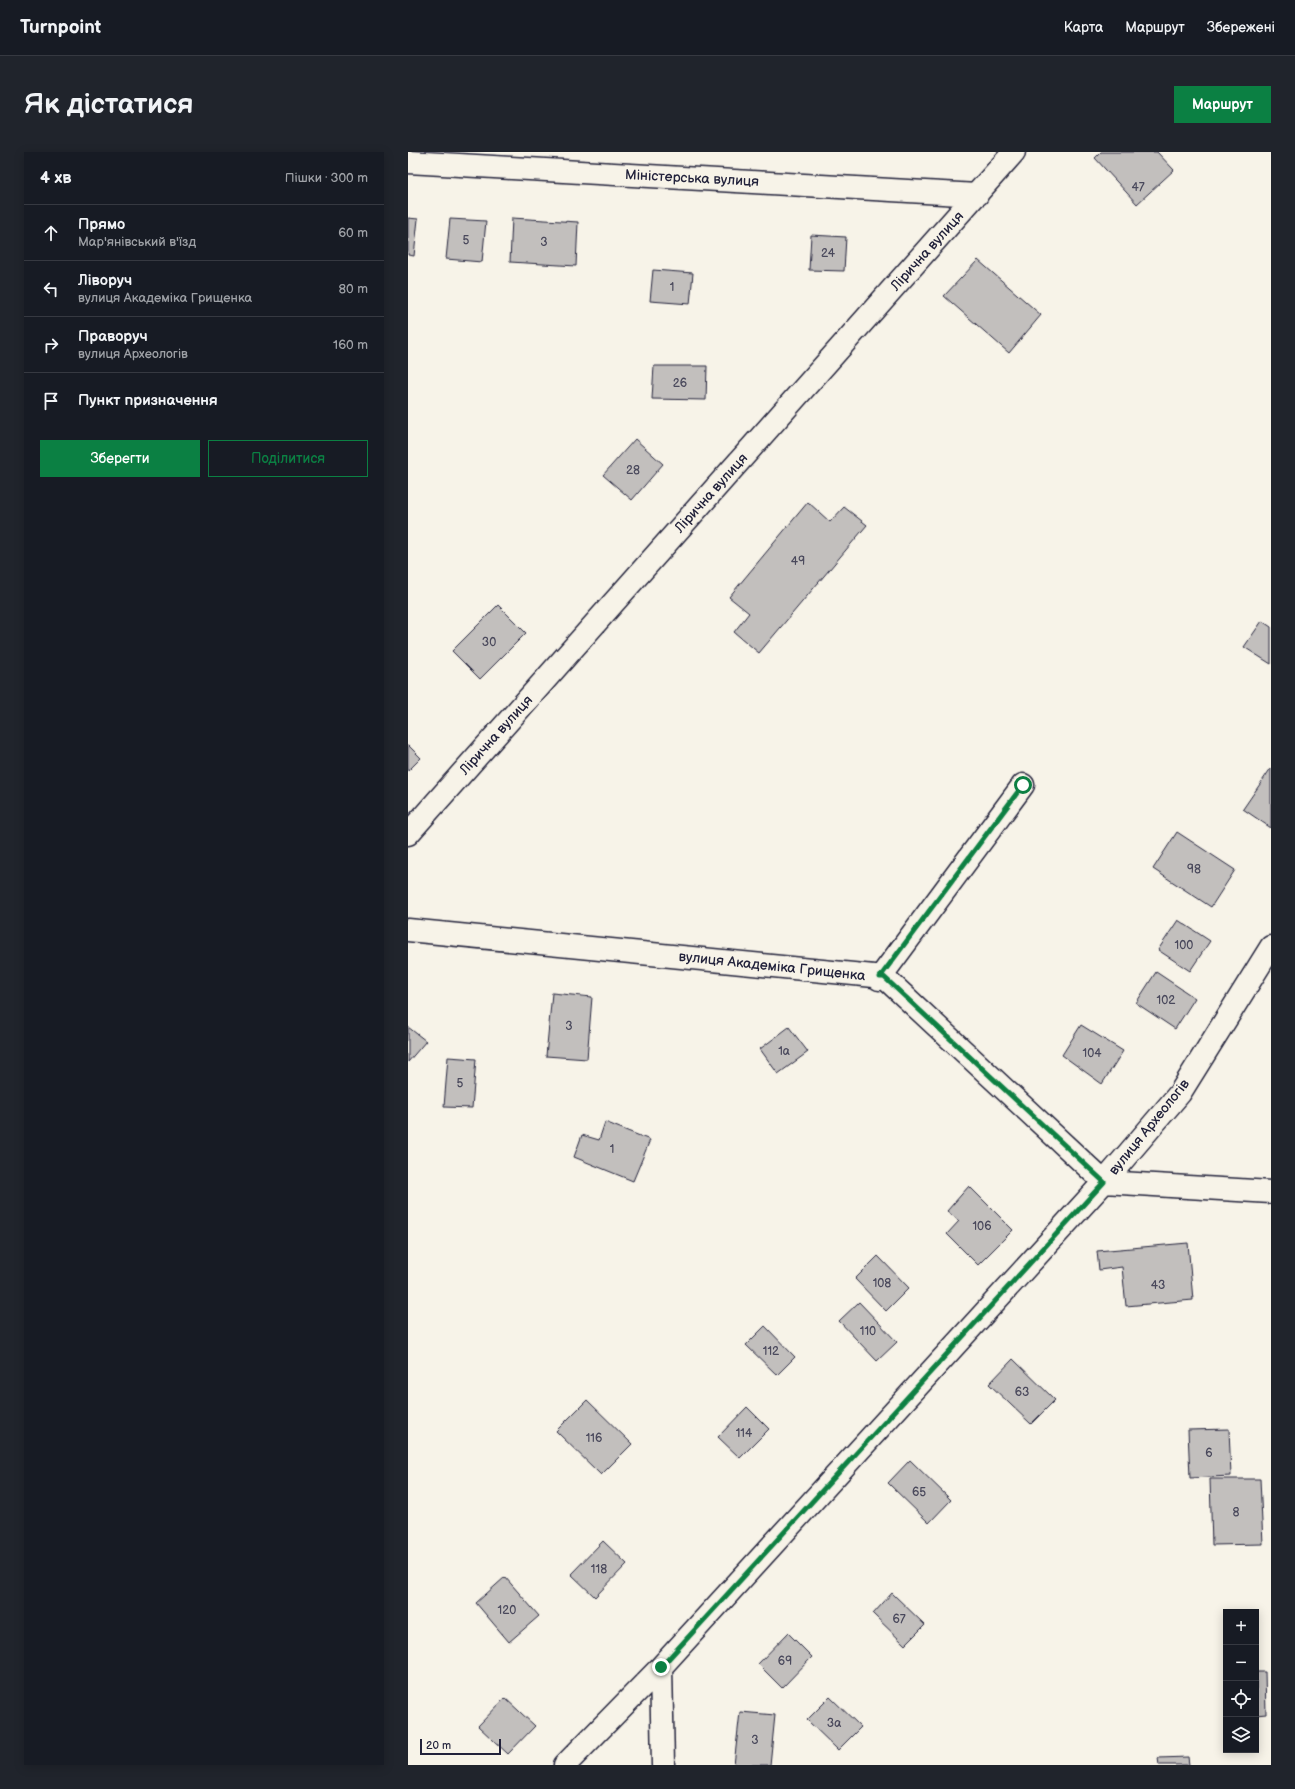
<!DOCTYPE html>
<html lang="uk">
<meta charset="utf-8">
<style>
:root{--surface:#171b24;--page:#20242c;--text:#f1f3f6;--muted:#9ea1a6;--line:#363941;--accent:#0b8043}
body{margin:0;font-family:"Balsamiq Sans",sans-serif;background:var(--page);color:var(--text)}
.controls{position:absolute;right:12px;bottom:12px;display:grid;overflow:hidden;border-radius:0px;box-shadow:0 2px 10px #0003}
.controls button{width:36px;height:36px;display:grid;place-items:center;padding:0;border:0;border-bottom:1px solid var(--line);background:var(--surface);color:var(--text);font:20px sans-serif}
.scale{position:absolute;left:12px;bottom:10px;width:81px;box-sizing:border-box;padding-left:4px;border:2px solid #22223b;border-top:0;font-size:11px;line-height:14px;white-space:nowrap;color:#22223b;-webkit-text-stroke:3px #f7f3e8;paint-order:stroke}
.stop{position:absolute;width:12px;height:12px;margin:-9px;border:3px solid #0b8043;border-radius:50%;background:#fff}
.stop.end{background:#0b8043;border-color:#fff;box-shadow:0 1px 4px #0008}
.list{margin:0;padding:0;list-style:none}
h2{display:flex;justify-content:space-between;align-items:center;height:52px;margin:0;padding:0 16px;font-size:17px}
h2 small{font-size:13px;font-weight:400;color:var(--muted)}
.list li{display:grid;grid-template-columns:26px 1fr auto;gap:12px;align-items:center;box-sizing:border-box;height:56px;padding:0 16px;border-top:1px solid var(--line)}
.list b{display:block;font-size:15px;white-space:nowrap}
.list p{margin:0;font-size:13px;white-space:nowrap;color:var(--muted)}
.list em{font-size:13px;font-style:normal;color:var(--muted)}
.actions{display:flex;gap:8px;padding:12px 16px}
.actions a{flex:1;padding:9px 0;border:1px solid var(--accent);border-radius:0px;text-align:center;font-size:14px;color:var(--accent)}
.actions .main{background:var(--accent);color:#fff}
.icon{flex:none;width:22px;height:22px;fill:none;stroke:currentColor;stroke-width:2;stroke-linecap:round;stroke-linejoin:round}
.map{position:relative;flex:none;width:863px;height:1613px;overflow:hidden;border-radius:0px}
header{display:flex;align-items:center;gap:24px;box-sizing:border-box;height:56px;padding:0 20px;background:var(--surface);border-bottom:1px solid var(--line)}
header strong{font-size:19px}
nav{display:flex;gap:22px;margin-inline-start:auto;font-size:14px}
.intro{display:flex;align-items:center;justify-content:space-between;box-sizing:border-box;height:96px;padding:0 24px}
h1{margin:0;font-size:28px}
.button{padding:10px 18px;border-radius:0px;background:var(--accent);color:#fff;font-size:14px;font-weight:700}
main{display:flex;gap:24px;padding:0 24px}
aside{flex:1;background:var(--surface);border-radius:0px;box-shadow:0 2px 10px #0003}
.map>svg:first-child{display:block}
.building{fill:#c2bfbd;stroke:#22223b}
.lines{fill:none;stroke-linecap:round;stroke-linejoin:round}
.minor-casing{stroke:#22223b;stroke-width:25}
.minor{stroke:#f7f3e8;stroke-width:22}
.route{stroke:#0b8043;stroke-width:5}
.labels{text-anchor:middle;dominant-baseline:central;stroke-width:3.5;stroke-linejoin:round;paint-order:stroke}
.number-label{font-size:12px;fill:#4a495c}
.street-label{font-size:14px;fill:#22223b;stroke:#f7f3e8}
</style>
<header>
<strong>Turnpoint</strong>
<nav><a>Карта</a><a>Маршрут</a><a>Збережені</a></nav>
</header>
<div class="intro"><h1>Як дістатися</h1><a class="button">Маршрут</a></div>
<main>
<aside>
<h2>4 хв<small>Пішки · 300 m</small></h2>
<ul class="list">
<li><svg class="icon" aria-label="ahead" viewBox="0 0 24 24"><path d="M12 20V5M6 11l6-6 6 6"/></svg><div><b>Прямо</b><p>Мар'янівський в'їзд</p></div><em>60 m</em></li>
<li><svg class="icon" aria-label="left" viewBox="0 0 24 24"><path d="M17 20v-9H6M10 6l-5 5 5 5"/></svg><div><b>Ліворуч</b><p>вулиця Академіка Грищенка</p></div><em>80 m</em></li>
<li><svg class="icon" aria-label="right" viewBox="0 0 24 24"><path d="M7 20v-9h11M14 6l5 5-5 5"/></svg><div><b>Праворуч</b><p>вулиця Археологів</p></div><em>160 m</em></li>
<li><svg class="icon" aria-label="arrive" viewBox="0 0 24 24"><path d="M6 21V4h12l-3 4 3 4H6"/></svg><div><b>Пункт призначення</b></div></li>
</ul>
<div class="actions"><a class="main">Зберегти</a><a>Поділитися</a></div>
</aside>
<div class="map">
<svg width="863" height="1613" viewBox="0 0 863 1613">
<rect width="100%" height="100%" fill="#f7f3e8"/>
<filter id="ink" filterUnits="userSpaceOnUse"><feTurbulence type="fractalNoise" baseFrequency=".025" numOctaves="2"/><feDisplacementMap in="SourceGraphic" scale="8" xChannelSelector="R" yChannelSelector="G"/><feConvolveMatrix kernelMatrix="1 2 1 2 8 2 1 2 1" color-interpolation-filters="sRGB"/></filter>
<g filter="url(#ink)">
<path class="building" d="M693,0H749L766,18L729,52L687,6Z
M0,66L10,67L6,104L0,103Z
M104,66L170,70L168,114L102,110Z
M42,67L78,69L74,110L38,107Z
M403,83L438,85L436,119L401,118Z
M570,108L633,163L601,201L536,144Z
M245,118L285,121L282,152L242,149Z
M246,214H299L298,248L244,247Z
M227,287L255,312L224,348L195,323Z
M400,350L422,370L436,355L459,373L351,501L326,480L341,461L321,445Z
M90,453L118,481L72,527L44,499Z
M854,469L863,475V512L836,495Z
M0,593L13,606L0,619Z
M863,616V676L835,657Z
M769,680L827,718L803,755L745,717Z
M770,768L802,789L782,819L750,798Z
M748,820L787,846L767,877L728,851Z
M144,841L184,845L179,907L138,904Z
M673,873L715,899L694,932L654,903Z
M0,875L18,889L0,910Z
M381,875L400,900L370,922L352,897Z
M40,905L68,907L64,956L36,955Z
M197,970L242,988L225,1029L166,1005L174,983L191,988Z
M561,1034L605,1078L570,1113L539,1082L551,1069L539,1059Z
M780,1091L785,1148L718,1154L714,1115L691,1118L689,1099Z
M470,1104L501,1136L478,1159L447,1127Z
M451,1150L489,1190L469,1209L431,1169Z
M357,1174L387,1205L369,1223L338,1193Z
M605,1207L647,1248L623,1272L581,1232Z
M179,1248L224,1292L193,1323L148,1279Z
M339,1255L361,1277L332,1306L310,1285Z
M821,1277L823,1324L782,1326L780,1278Z
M502,1308L543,1348L521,1371L480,1331Z
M802,1327H852L855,1392L804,1393Z
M195,1389L219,1412L187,1445L163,1422Z
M97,1425L131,1464L101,1490L68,1451Z
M484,1441L517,1473L497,1493L465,1462Z
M380,1481L404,1505L374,1536L350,1512Z
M848,1520H857L858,1562L848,1563Z
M422,1545L453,1575L430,1598L399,1568Z
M97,1546L127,1574L100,1602L70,1574Z
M332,1560L367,1563L362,1613H326Z
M780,1605L781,1613H751L750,1606Z"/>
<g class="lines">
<g class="minor-casing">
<path id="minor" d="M0,10L569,43
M0,682L606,0
M0,778L476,825L696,1030L863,1040
M471,827L615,633
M253,1515L255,1613
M157,1613L253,1515L696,1030L772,941L863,795"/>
</g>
<use href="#minor" class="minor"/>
</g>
</g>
<g class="lines" filter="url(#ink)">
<path class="route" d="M253,1515L696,1030L476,825H472L615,633"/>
</g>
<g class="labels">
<g class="number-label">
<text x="730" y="35">47</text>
<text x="58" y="88">5</text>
<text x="136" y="90">3</text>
<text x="420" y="101">24</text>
<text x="264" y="135">1</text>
<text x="272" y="231">26</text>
<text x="225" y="318">28</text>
<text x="390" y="409">49</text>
<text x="81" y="490">30</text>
<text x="786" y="717">98</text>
<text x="776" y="793">100</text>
<text x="758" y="848">102</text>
<text x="161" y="874">3</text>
<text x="376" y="899">1а</text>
<text x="684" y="901">104</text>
<text x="52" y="931">5</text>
<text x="204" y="997">1</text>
<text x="574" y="1074">106</text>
<text x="474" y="1131">108</text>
<text x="750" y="1133">43</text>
<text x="460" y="1179">110</text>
<text x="363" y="1199">112</text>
<text x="614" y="1240">63</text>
<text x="336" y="1281">114</text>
<text x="186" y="1286">116</text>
<text x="801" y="1301">6</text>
<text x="511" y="1340">65</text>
<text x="828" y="1360">8</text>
<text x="191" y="1417">118</text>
<text x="99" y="1458">120</text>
<text x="491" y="1467">67</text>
<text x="377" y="1509">69</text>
<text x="426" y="1571">3а</text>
<text x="347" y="1588">3</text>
</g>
<g class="street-label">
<text transform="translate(284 26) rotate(3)">Міністерська вулиця</text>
<text transform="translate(519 99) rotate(-48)">Лірична вулиця</text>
<text transform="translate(303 341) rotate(-48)">Лірична вулиця</text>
<text transform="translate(88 583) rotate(-48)">Лірична вулиця</text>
<text transform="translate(364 814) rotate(6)">вулиця Академіка Грищенка</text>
<text transform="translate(741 975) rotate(-51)">вулиця Археологів</text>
</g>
</g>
</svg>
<div class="controls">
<button>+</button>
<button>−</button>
<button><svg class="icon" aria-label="locate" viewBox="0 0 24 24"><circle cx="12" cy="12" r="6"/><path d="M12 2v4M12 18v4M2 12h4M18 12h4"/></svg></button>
<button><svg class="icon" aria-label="layers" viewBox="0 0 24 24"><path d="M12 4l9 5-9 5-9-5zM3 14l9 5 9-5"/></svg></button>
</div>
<div class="scale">20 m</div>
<div class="stop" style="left:615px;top:633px"></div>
<div class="stop end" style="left:253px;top:1515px"></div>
</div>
</main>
